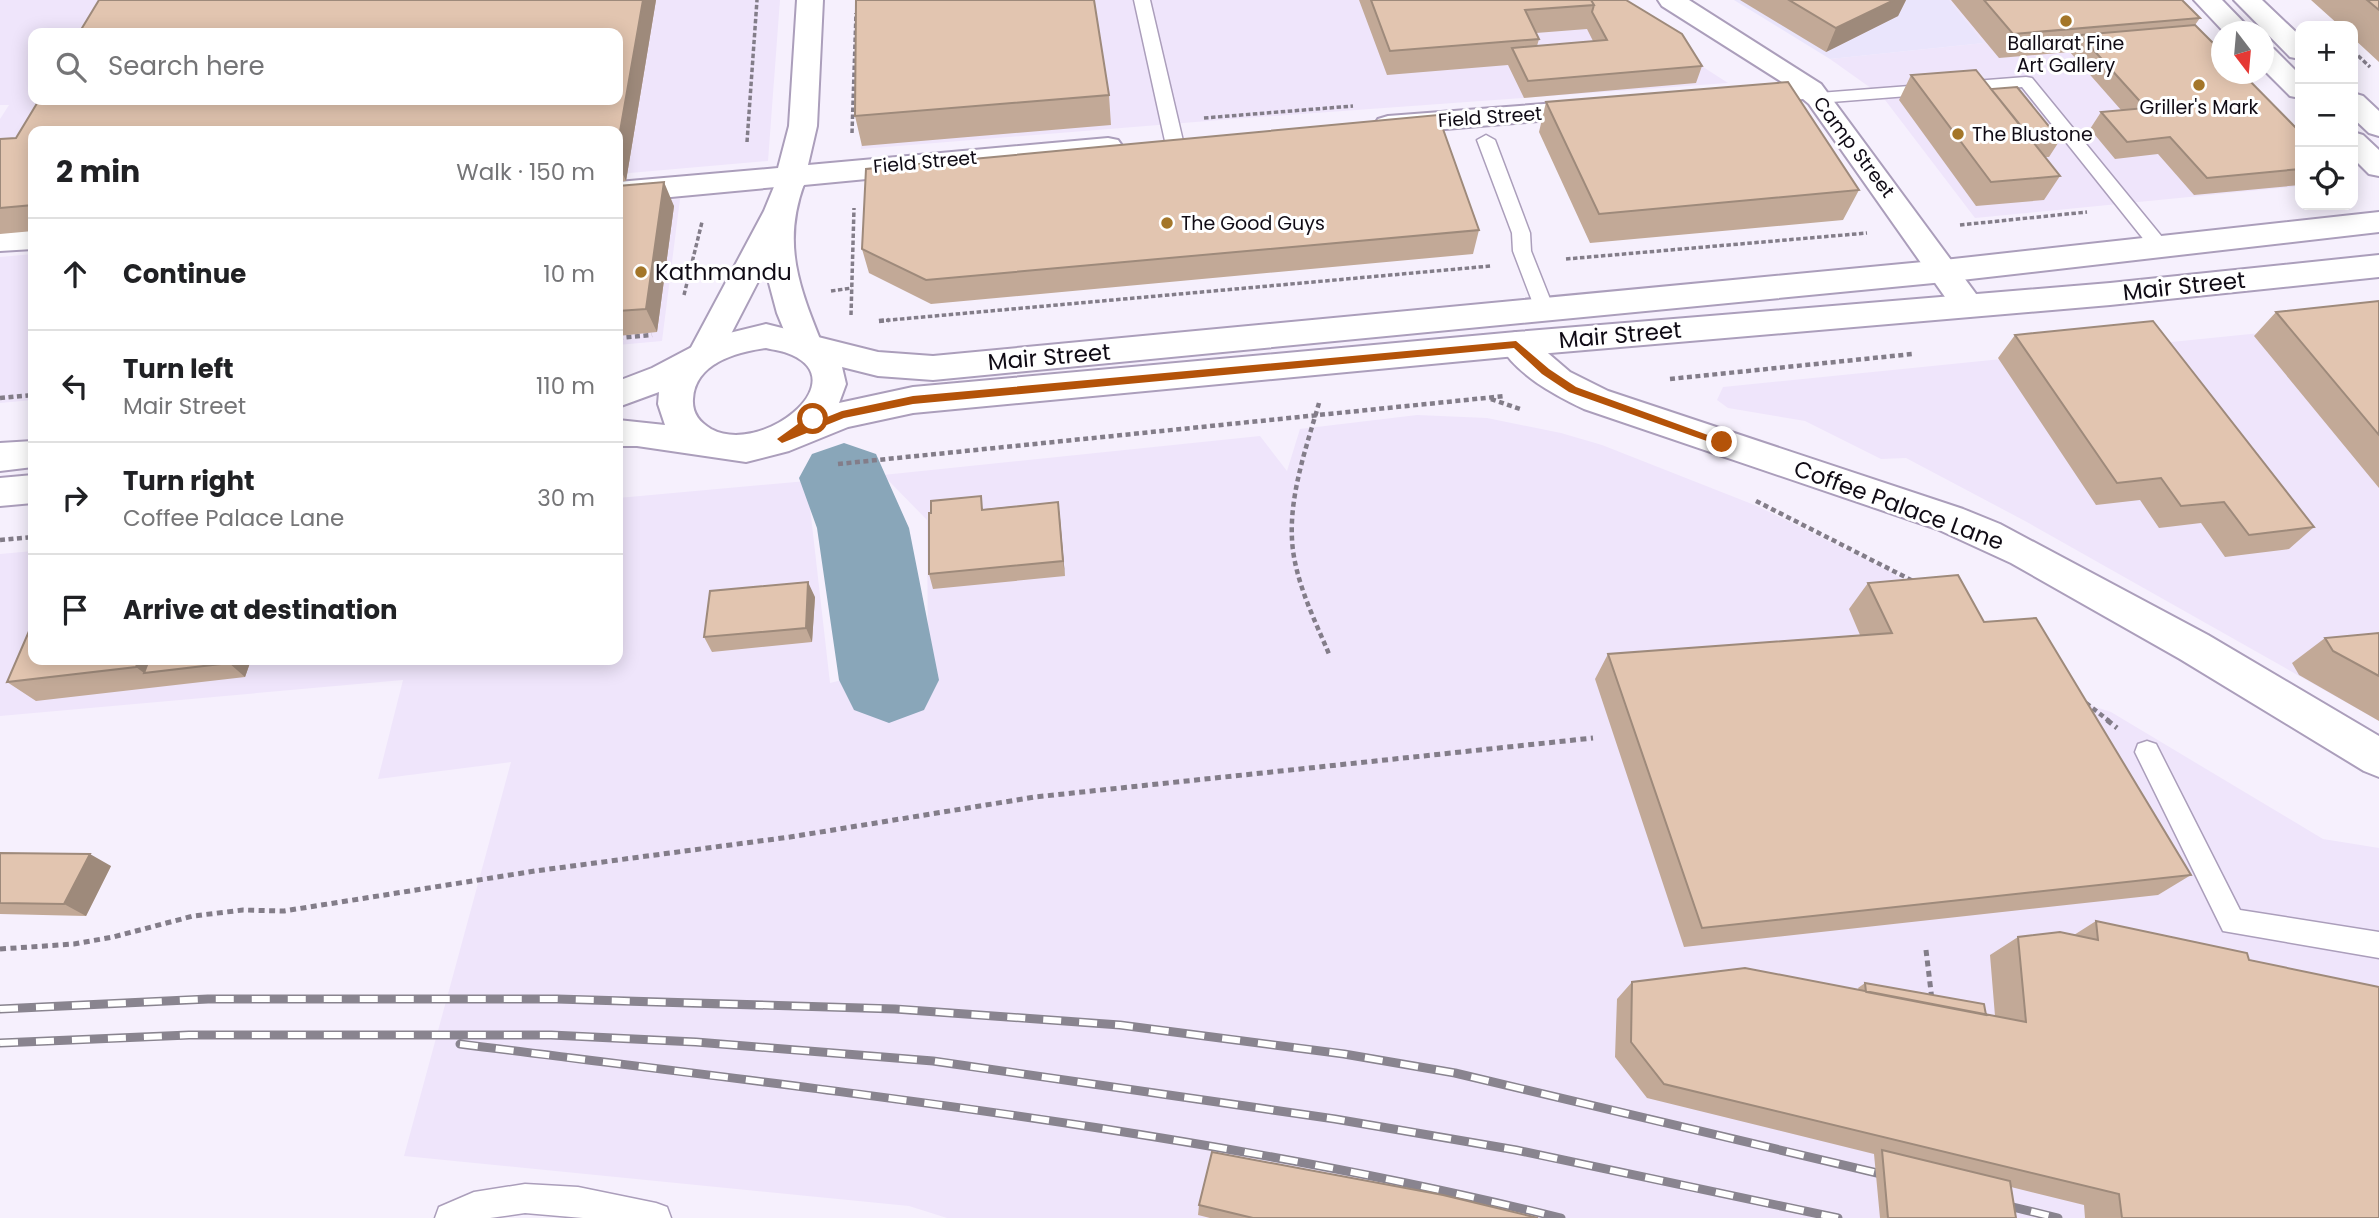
<!DOCTYPE html>
<meta charset="utf-8">
<style>
:root{--surface:#fff;--page:#f2f2f2;--text:#202124;--muted:#757577;--line:#e0e0e0}
body{margin:0;font-family:Poppins,sans-serif;background:var(--page);color:var(--text)}
.controls{position:absolute;right:21px;top:21px;display:grid;overflow:hidden;border-radius:14px;box-shadow:0 4px 18px #0003}
.controls button{width:63px;height:63px;display:grid;place-items:center;padding:0;border:0;border-bottom:2px solid var(--line);background:var(--surface);color:var(--text);font:35px sans-serif}
.compass{position:absolute;left:2211px;top:21px;width:63px;height:63px;border-radius:50%;background:var(--surface);box-shadow:0 4px 18px #0003;rotate:164deg}
.stop{position:absolute;width:21px;height:21px;margin:-16px;border:5px solid #b45309;border-radius:50%;background:#fff}
.stop.end{background:#b45309;border-color:#fff;box-shadow:0 2px 7px #0008}
.list{margin:0;padding:0;list-style:none}
h2{display:flex;justify-content:space-between;align-items:center;height:91px;margin:0;padding:0 28px;font-size:30px}
h2 small{font-size:23px;font-weight:400;color:var(--muted)}
.list li{display:grid;grid-template-columns:46px 1fr auto;gap:21px;align-items:center;box-sizing:border-box;height:112px;padding:0 28px;border-top:2px solid var(--line)}
.list b{display:block;font-size:26px;white-space:nowrap}
.list p{margin:0;font-size:23px;white-space:nowrap;color:var(--muted)}
.list em{font-size:23px;font-style:normal;color:var(--muted)}
.icon{flex:none;width:38px;height:38px;fill:none;stroke:currentColor;stroke-width:2;stroke-linecap:round;stroke-linejoin:round}
.map{position:relative;flex:none;width:2379px;height:1218px;overflow:hidden}
.search{position:absolute;background:var(--surface);box-shadow:0 4px 18px #0003;left:28px;top:28px;width:595px;height:77px;display:flex;align-items:center;gap:18px;box-sizing:border-box;padding:0 24px;border-radius:14px;color:var(--muted);font-size:26px}
.panel{position:absolute;background:var(--surface);box-shadow:0 4px 18px #0003;left:28px;top:126px;width:595px;height:539px;border-radius:14px}
.map>svg:first-child{display:block}
.built{fill:#efe5fb;fill-rule:evenodd}
.education{fill:#eae5fc}
.lines{fill:none;stroke-linecap:round;stroke-linejoin:round}
.river{fill:#89a6b9;fill-rule:evenodd}
.service-casing{stroke:#ab9ebb;stroke-width:3}
.minor-casing{stroke:#ab9ebb;stroke-width:4}
.tertiary-casing{stroke:#ab9ebb;stroke-width:4}
.secondary-casing{stroke:#ab9ebb;stroke-width:4}
.path-far2{stroke:#837d89;stroke-width:3.5;stroke-dasharray:4.5 2.5;stroke-linecap:butt}
.path-far1{stroke:#837d89;stroke-width:4.5;stroke-dasharray:5 3.5;stroke-linecap:butt}
.path{stroke:#837d89;stroke-width:5;stroke-dasharray:6 4.5;stroke-linecap:butt}
.service{fill:#fff;fill-rule:evenodd}
.minor{fill:#fff;fill-rule:evenodd}
.tertiary{fill:#fff;fill-rule:evenodd}
.secondary{fill:#fff;fill-rule:evenodd}
.rail-casing{stroke:#89848f;stroke-width:9}
.rail{stroke:#fff;stroke-width:6;stroke-dasharray:18;stroke-linecap:butt}
.wall{fill:#c2a997;fill-rule:evenodd}
.shaded-wall{fill:#9e8a7b}
.building{fill:#e2c5b0;stroke:#9e8a7b;stroke-width:2}
.route{fill:#b45309}
.poi-dot{fill:#a47629;stroke:#fff;stroke-width:2.5}
.labels{text-anchor:middle;dominant-baseline:central;stroke-width:6;stroke-linejoin:round;paint-order:stroke}
.far-poi-label{font-size:19px;fill:#100b15;stroke:#fff}
.far-street-label{font-size:19px;fill:#100b15;stroke:#fff}
.poi-label{font-size:23px;fill:#100b15;stroke:#fff;text-anchor:start}
.street-label{font-size:23px;fill:#100b15;stroke:#fff}
</style>
<div class="map">
<svg width="2379" height="1218" viewBox="0 0 2379 1218">
<rect width="100%" height="100%" fill="#f6f0fd"/>
<path class="built" d="M0,0H780L768,161L618,174V131H33L0,226V119L9,105H0ZM33,33H618V100H33Z
M866,0H1599L1728,83L1245,118L861,149Z
M1949,0H2139L2300,172V186L1975,218L1882,96L1830,59L1984,43Z
M680,199L662,341L618,345V205Z
M33,254V400L0,403V257Z
M2379,321V721L2025,521L1906,458L1881,459L1805,421L1728,408L1717,400L1723,387Z
M1417,415L1487,418L1561,433L1602,445L1757,506L1889,571L1972,622L2077,701L2111,712L2323,839L2379,848V1218H947L909,1206L404,1156L511,762L378,779L403,680L0,716V554L33,551V660H618V498L807,481L830,683L928,658L927,520L883,475L1260,436L1287,471L1300,429Z"/>
<path class="education" d="M1734,0H1949L1984,43L1830,59Z"/>
<g class="lines">
<path class="river" d="M844,443L876,454L909,528L939,680L924,710L889,723L854,710L839,680L817,528L799,478L812,454Z"/>
<g class="service-casing">
<path id="service" d="M1134,0H1150L1183,141L1180,145L1174,146L1165,141Z
M2026,77L2032,78L2167,243L2169,247L2167,251H2153L2022,87L1819,103L1811,98L1819,93Z
M1486,135L1495,140L1530,233L1531,251L1554,309L1551,314H1537L1513,251L1512,233L1477,140Z
M2147,741L2156,744L2240,910L2379,932V958L2223,931L2135,752L2138,744Z
M525,1184L578,1187L656,1203L667,1207L671,1218H583L525,1213L490,1218H435L439,1207L474,1192Z"/>
</g>
<g class="minor-casing">
<path id="minor" d="M797,0H823L817,126L808,165L1108,138L1118,140L1123,147L1118,154L1108,156L804,185L800,191L789,194L778,191L776,187L618,202V182L778,168L789,126Z
M1658,0H1689L1821,84L1979,298L1984,306L1979,314L1968,317L1957,314L1809,104L1803,99L1744,105L1734,102L1730,96L1734,90L1785,84L1662,6Z
M1596,100L1606,103L1610,109L1606,115L1388,134L1378,131L1374,125L1378,119L1388,116Z
M33,229V249L0,251V231Z
M1516,332L1528,336L1570,372L1608,391L1963,509L2000,524L2208,635L2379,736V777L2364,771L2180,659L2011,563L1937,529L1584,409C1553,394 1517,375 1499,344L1504,336Z"/>
</g>
<g class="tertiary-casing">
<path id="tertiary" d="M2194,0H2222L2253,32H2224Z
M2234,0H2262L2300,36V59L2290,57Z
M2264,47L2274,49L2300,75V98L2290,96L2264,70Z
M2353,93L2363,96L2379,111V136L2369,133L2353,118Z
M2353,132L2363,135L2379,150V176L2369,174L2353,158Z
M789,174L800,177L804,184C782,244 799,287 822,344L817,352L805,356L793,352L777,313L765,268L716,363L704,367L692,363L687,355L764,211L778,177Z"/>
</g>
<g class="secondary-casing">
<path id="secondary" d="M2379,212V232L1944,282L933,380L878,376L842,367L846,384L839,403L913,387L1516,332L2110,283L2379,255V277L2110,305L1516,356L913,413L848,427L789,451L746,462L637,446H618V420L665,425L658,404L659,392L618,407V381L652,368L709,338L766,324L878,352L933,356L1944,260ZM766,348C774,350 784,351 792,355C854,383 761,456 711,429C699,422 692,413 693,399C695,363 737,352 766,348Z
M33,441V467L0,471V443Z
M33,475V503L0,506V478Z"/>
</g>
<path class="path-far2" d="M2353,51L2370,67
M1204,118L1353,106
M852,133L856,13
M747,142L757,0
M1960,225L2087,212
M1566,259L1867,233
M831,291L852,288
M684,295L702,222
M851,315L854,208
M879,321L1491,266"/>
<path class="path-far1" d="M879,321L889,320
M618,338L652,335
M1670,379L1912,354
M0,398L33,395
M1491,399L1523,410
M1319,403C1305,452 1285,506 1294,557C1300,591 1316,623 1329,654
M838,464L1505,396
M1756,501L1913,581
M0,540L33,537
M2086,703L2109,721"/>
<path class="path" d="M2107,720L2117,728
M0,949L74,944L113,937L193,916L243,910L284,911L535,871L790,837L1035,797L1593,738
M1926,950L1932,1000"/>
<use href="#service" class="service"/>
<use href="#minor" class="minor"/>
<use href="#tertiary" class="tertiary"/>
<use href="#secondary" class="secondary"/>
<g class="rail-casing">
<path id="rail" d="M0,1009L208,999H557L895,1009L1120,1025L1344,1054L1455,1073L1894,1177
M0,1043L189,1035H551L696,1042L933,1061L1335,1119L1516,1150L1838,1218
M460,1044C829,1091 1199,1129 1561,1218
M1996,1203L2058,1218"/>
</g>
<use href="#rail" class="rail"/>
</g>
<path class="wall" d="M99,0H656L626,181L618,182V131H33V231L0,234V139L16,138L39,100H618V33H79Z
M1359,0H1626L1702,66L1696,83L1524,98L1508,65L1387,75ZM1587,29L1593,41L1537,46L1539,39L1536,33Z
M1740,0H1906L1898,16L1826,52Z
M1951,0H2182L2200,18L2195,25L2300,132V185L2194,195L2158,154L2115,159L2090,129L2101,112L2121,110L2070,52L1999,58Z
M2311,0H2379V62L2353,38V26H2340Z
M1911,75L1991,89L2060,140L2049,157H2045L2060,176L2044,200L1976,206L1899,100Z
M1109,95L1111,125L862,146L855,116Z
M1546,102L1859,190L1843,220L1590,243L1539,132Z
M618,186L674,206L657,332L618,336Z
M1479,230L1473,254L931,304L869,273L862,249Z
M2379,301V488L2254,336L2276,312Z
M2015,335L2314,527L2289,549L2225,557L2201,523L2159,528L2140,500L2096,505L1998,358Z
M1058,502L1065,576L933,589L929,574L984,509Z
M1868,583L1984,622L2191,875L2158,895L1684,947L1595,679L1608,654L1860,635L1849,609Z
M815,597L812,642L712,652L704,637Z
M2379,633V721L2299,675L2292,663L2325,638Z
M33,660H251L245,677L36,701L7,682Z
M0,853L111,866L86,916L0,914Z
M2096,921L2249,960L2379,1218H2085L2084,1205L2011,1187L2016,1218H1880L1874,1154L1647,1098L1615,1057L1617,999L1632,982L1859,990L1858,988L1865,983L1995,1016L1990,955L2018,937L2074,935Z
M1199,1205L1538,1218H1210L1198,1215Z"/>
<path class="shaded-wall" d="M643,0H656L626,181L618,163V143Z
M1894,0H1906L1898,16L1826,52L1836,28Z
M664,182L674,206L657,332L646,309Z
M1058,502L1060,518L1065,576L1063,561Z
M808,582L815,597L812,642L806,628Z
M139,660H172L144,673L136,667Z
M230,660H251L245,677L229,663Z
M90,854L111,866L86,916L64,904Z"/>
<path class="building" d="M99,0H643L618,143V131H33V205L0,208V139L16,138L39,100H618V33H79Z
M856,0H1094L1109,95L855,116Z
M1371,0H1591L1594,5L1525,10L1539,39L1390,51Z
M1591,0H1626L1682,34L1702,66L1528,81L1512,48L1607,40L1592,12L1594,5Z
M1789,0H1894L1836,28Z
M1984,0H2182L2200,18L2013,34Z
M2367,0H2379V10Z
M2195,25L2222,52V74H2243L2300,132V169L2207,178L2170,137L2127,142L2101,112L2146,108L2080,35Z
M1976,70L2060,176L1991,182L1911,75Z
M1788,82L1859,190L1599,214L1546,102Z
M2017,87L2060,140L2034,142L1991,89Z
M1438,115L1479,230L926,280L862,249L866,169Z
M664,182L646,309L618,311V186Z
M2379,301V435L2276,312Z
M2153,321L2314,527L2249,535L2224,502L2181,506L2161,478L2117,483L2015,335Z
M981,496L982,510L1058,502L1063,561L929,574V513H931V501Z
M1958,575L1984,622L2036,618L2191,875L1702,928L1608,654L1892,633L1868,583Z
M808,582L806,628L704,637L710,591Z
M33,622V660H139L136,667L7,682Z
M2379,633V676L2333,651L2325,638Z
M149,660H230L229,663L144,673Z
M0,853L90,854L64,904L0,903Z
M2096,921L2247,953L2249,960L2379,987V1218H2122L2119,1194L1664,1084L1631,1042L1632,982L1745,968L2026,1022L2018,937L2060,932L2098,940Z
M1865,983L1984,1004L1986,1015L1866,992Z
M1882,1150L2010,1181L2016,1218H1888Z
M1212,1152L1443,1195L1538,1218H1253L1199,1205Z"/>
<path class="route" d="M1516,341L1549,369L1576,387L1727,442L1726,445H1718L1569,392L1542,374L1514,348L913,404L844,418L782,443L777,439L809,416H816L817,421L842,411L913,396Z"/>
<g class="poi-dot">
<circle cx="2066" cy="21" r="7"/>
<circle cx="2199" cy="85" r="7"/>
<circle cx="1958" cy="134" r="7"/>
<circle cx="1167" cy="223" r="7"/>
<circle cx="641" cy="272" r="7"/>
</g>
<g class="labels">
<g class="far-poi-label">
<text x="2066" y="43">Ballarat Fine<tspan x="2066" dy="22">Art Gallery</tspan></text>
<text x="2199" y="107">Griller's Mark</text>
<text x="1972" y="134" text-anchor="start">The Blustone</text>
<text x="1181" y="223" text-anchor="start">The Good Guys</text>
</g>
<g class="far-street-label">
<text transform="translate(1490 117) rotate(-4)">Field Street</text>
<text transform="translate(1854 147) rotate(53)">Camp Street</text>
<text transform="translate(925 162) rotate(-5)">Field Street</text>
</g>
<g class="poi-label">
<text x="655" y="272">Kathmandu</text>
</g>
<g class="street-label">
<text transform="translate(2184 286) rotate(-6)">Mair Street</text>
<text transform="translate(1620 335) rotate(-5)">Mair Street</text>
<text transform="translate(1049 357) rotate(-5)">Mair Street</text>
<text transform="translate(1899 505) rotate(20)">Coffee Palace Lane</text>
</g>
</g>
</svg>
<div class="controls">
<button>+</button>
<button>−</button>
<button><svg class="icon" aria-label="locate" viewBox="0 0 24 24"><circle cx="12" cy="12" r="6"/><path d="M12 2v4M12 18v4M2 12h4M18 12h4"/></svg></button>
</div>
<svg class="compass" viewBox="-18 -18 36 36"><path d="M0-13l5 13h-10z" fill="#e53935"/><path d="M0 13l5-13h-10z" fill="#757577"/></svg>
<div class="stop" style="left:813px;top:419px"></div>
<div class="stop end" style="left:1722px;top:442px"></div>
<div class="search"><svg class="icon" aria-label="search" viewBox="0 0 24 24"><circle cx="10" cy="10" r="6"/><path d="M15 15l6 6"/></svg>Search here</div>
<section class="panel">
<h2>2 min<small>Walk · 150 m</small></h2>
<ul class="list">
<li><svg class="icon" aria-label="ahead" viewBox="0 0 24 24"><path d="M12 20V5M6 11l6-6 6 6"/></svg><div><b>Continue</b></div><em>10 m</em></li>
<li><svg class="icon" aria-label="left" viewBox="0 0 24 24"><path d="M17 20v-9H6M10 6l-5 5 5 5"/></svg><div><b>Turn left</b><p>Mair Street</p></div><em>110 m</em></li>
<li><svg class="icon" aria-label="right" viewBox="0 0 24 24"><path d="M7 20v-9h11M14 6l5 5-5 5"/></svg><div><b>Turn right</b><p>Coffee Palace Lane</p></div><em>30 m</em></li>
<li><svg class="icon" aria-label="arrive" viewBox="0 0 24 24"><path d="M6 21V4h12l-3 4 3 4H6"/></svg><div><b>Arrive at destination</b></div></li>
</ul>
</section>
</div>
